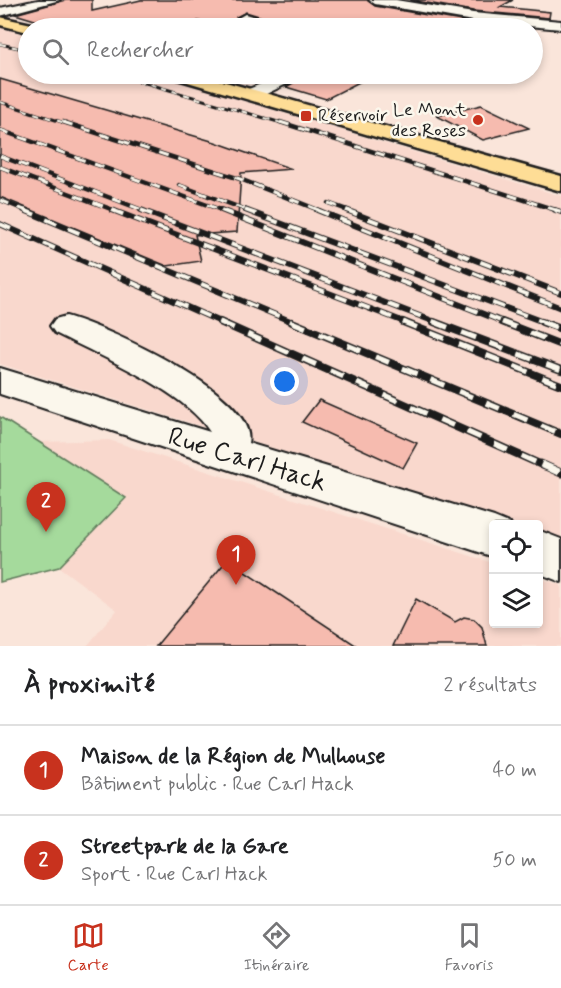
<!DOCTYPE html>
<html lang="fr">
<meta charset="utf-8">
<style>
:root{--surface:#fff;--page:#f2f2f2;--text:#202124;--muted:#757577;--line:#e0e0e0;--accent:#c8321e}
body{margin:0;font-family:Mynerve,sans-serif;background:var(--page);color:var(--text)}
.controls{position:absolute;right:18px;bottom:18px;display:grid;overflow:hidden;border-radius:6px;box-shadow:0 3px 9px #0003}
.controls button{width:54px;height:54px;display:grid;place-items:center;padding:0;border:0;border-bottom:2px solid var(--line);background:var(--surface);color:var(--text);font:30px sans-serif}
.you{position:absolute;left:285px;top:382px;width:21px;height:21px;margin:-15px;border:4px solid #fff;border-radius:50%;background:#1a73e8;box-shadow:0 0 0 9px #1a73e833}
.badge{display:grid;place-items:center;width:39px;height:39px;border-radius:50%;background:var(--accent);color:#fff;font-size:20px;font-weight:700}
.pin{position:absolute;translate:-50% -50px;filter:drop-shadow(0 2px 3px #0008)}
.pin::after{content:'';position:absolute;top:32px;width:21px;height:18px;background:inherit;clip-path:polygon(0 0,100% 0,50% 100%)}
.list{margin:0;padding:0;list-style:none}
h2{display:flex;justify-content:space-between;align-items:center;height:78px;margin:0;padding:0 24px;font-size:26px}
h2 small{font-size:20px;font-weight:400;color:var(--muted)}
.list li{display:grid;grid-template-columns:39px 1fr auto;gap:18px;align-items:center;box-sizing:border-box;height:90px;padding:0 24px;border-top:2px solid var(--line)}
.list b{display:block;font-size:22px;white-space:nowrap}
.list p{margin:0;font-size:20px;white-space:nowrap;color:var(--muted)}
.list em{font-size:20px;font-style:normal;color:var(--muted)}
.icon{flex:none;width:33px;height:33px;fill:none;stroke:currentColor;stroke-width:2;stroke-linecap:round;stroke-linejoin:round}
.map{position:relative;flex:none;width:561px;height:646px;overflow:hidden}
.search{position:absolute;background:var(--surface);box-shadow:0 3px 9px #0003;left:18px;right:18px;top:18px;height:66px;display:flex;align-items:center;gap:15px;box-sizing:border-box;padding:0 21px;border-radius:33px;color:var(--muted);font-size:22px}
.sheet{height:258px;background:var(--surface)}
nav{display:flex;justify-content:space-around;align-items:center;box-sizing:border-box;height:84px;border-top:2px solid var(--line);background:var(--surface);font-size:16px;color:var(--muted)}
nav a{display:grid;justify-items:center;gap:3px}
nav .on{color:var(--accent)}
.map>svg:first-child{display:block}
.built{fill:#f9d8cd}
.green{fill:#a5da9c;stroke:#607b5c;stroke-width:1.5}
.building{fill:#f6bbaf;stroke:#1c1c1c;stroke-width:1.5}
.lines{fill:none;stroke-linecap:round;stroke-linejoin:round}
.minor-casing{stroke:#1c1c1c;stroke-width:4}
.major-casing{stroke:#1c1c1c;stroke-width:5}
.minor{fill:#fbf7ec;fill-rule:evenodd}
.major{fill:#fedd96;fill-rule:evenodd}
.rail-far4-casing{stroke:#1c1c1c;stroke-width:3}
.rail-far3-casing{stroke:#1c1c1c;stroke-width:4.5}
.rail-far2-casing{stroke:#1c1c1c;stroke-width:6}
.rail-far1-casing{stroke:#1c1c1c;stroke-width:8}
.rail-casing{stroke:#1c1c1c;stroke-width:9}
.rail-far4{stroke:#fbf7ec;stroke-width:2;stroke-dasharray:6;stroke-linecap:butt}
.rail-far3{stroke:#fbf7ec;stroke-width:3;stroke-dasharray:10;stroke-linecap:butt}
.rail-far2{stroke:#fbf7ec;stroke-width:4;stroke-dasharray:12;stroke-linecap:butt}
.rail-far1{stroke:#fbf7ec;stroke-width:5;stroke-dasharray:15;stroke-linecap:butt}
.rail{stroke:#fbf7ec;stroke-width:7;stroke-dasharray:20;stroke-linecap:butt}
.poi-dot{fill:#c8321e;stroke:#fbf7ec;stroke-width:2}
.labels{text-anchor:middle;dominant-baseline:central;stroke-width:5;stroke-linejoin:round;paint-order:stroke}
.far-poi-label{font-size:18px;fill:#1c1c1c;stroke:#fbf7ec;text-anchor:end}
.near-street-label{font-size:27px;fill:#1c1c1c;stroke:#fbf7ec}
</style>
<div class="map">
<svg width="561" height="646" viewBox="0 0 561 646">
<rect width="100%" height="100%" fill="#fae5da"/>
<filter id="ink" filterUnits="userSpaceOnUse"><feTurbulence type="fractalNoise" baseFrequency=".0167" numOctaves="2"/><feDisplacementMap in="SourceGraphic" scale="12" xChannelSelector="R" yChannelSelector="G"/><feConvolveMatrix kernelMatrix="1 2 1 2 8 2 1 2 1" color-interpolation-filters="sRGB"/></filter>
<g filter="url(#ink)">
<path class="built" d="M0,27L28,36V74H154L561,196V540L539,532L538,524H518L0,364Z
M109,440L493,563L494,624H538L539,578L561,585V646H87L117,610L59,567L126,498L40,442Z"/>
<path class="green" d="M0,417L126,498L59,567L0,582Z"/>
<path class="building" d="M66,0H92V11L141,0H367L375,6L473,23L531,28H333L309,22L294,27L246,12L236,17L239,23L224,28L198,21L197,28H61L15,14Z
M410,0H513L500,7L550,12L549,18L473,11Z
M309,74H375L326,99L286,87Z
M0,79L215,142L292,169L241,173L237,232L195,235L201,261L167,266L0,197Z
M481,105L529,128L483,140L437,116Z
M319,400L417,443L403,468L302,422Z
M227,560L357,646H156Z
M416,599L455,622L464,617L474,619L482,627L487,646H393Z"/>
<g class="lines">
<g class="minor-casing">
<path id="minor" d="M38,0H60L0,16V8Z
M369,0H396L473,13L561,21V29L473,21L375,4Z
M245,14L282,25L284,28H265L240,21L238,18Z
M286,74H307L258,98H246L243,94L246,90Z
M66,316C104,326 259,395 248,443L494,517L511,524H494V557L0,394V368L210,432C185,391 98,355 55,333L50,326L55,319Z
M538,530L561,539V582L538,573Z"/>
</g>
<g class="major-casing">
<path id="major" d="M0,17L36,25L38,28H28V32L0,25Z
M171,74H197L561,176V191L174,78Z"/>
</g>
<use href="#minor" class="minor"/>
<use href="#major" class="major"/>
<g class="rail-far4-casing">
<path id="rail-far4" d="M0,44L28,50
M115,74L285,124
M0,102L68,124"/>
</g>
<g class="rail-far3-casing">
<path id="rail-far3" d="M63,122L240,179L321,211
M280,122L559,211
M0,130L224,211
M0,156L145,211
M0,167L116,211
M179,185L249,211
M0,200L27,211
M328,203L350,211"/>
</g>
<g class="rail-far2-casing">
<path id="rail-far2" d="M24,210L295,323
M112,210L407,323
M141,210L438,323
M221,210L506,323
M245,210L546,323
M317,210L561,308
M346,210L561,293
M555,210L561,212
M0,224L223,323"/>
</g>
<g class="rail-far1-casing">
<path id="rail-far1" d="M220,322L544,466
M292,322L561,434
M403,322L561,385
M434,322L561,370
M502,322L561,345
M542,322L561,329"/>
</g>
<g class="rail-casing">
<path id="rail" d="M541,464L561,473"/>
</g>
<use href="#rail-far4" class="rail-far4"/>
<use href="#rail-far3" class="rail-far3"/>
<use href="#rail-far2" class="rail-far2"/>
<use href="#rail-far1" class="rail-far1"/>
<use href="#rail" class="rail"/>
</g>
</g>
<g class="poi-dot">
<rect x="300" y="110" width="12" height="12" rx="3"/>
<circle cx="478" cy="120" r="6"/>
</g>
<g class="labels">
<g class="far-poi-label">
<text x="466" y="110">Le Mont<tspan x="466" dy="21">des Roses</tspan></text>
<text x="318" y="116" text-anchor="start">Réservoir</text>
</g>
<g class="near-street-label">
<text transform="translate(247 460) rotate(17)">Rue Carl Hack</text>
</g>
</g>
</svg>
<div class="controls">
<button><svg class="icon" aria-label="locate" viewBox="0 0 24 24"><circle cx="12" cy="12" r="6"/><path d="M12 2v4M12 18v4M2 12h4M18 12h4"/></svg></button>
<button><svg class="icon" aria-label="layers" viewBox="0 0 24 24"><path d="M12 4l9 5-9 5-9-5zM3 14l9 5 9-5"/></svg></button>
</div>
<div class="you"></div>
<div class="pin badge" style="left:236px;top:585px">1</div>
<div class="pin badge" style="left:46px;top:532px">2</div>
<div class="search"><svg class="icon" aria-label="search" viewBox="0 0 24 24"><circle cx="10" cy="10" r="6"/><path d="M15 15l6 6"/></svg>Rechercher</div>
</div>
<section class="sheet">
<h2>À proximité<small>2 résultats</small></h2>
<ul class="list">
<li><span class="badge">1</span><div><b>Maison de la Région de Mulhouse</b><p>Bâtiment public · Rue Carl Hack</p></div><em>40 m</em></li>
<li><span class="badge">2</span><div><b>Streetpark de la Gare</b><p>Sport · Rue Carl Hack</p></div><em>50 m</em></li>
</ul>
</section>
<nav>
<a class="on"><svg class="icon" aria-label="map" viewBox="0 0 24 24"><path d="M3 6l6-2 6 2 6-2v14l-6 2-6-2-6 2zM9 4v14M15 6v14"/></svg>Carte</a>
<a><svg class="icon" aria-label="directions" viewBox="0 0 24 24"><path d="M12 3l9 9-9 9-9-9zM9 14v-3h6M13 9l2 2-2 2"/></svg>Itinéraire</a>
<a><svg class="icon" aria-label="saved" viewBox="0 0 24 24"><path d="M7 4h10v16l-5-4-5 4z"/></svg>Favoris</a>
</nav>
